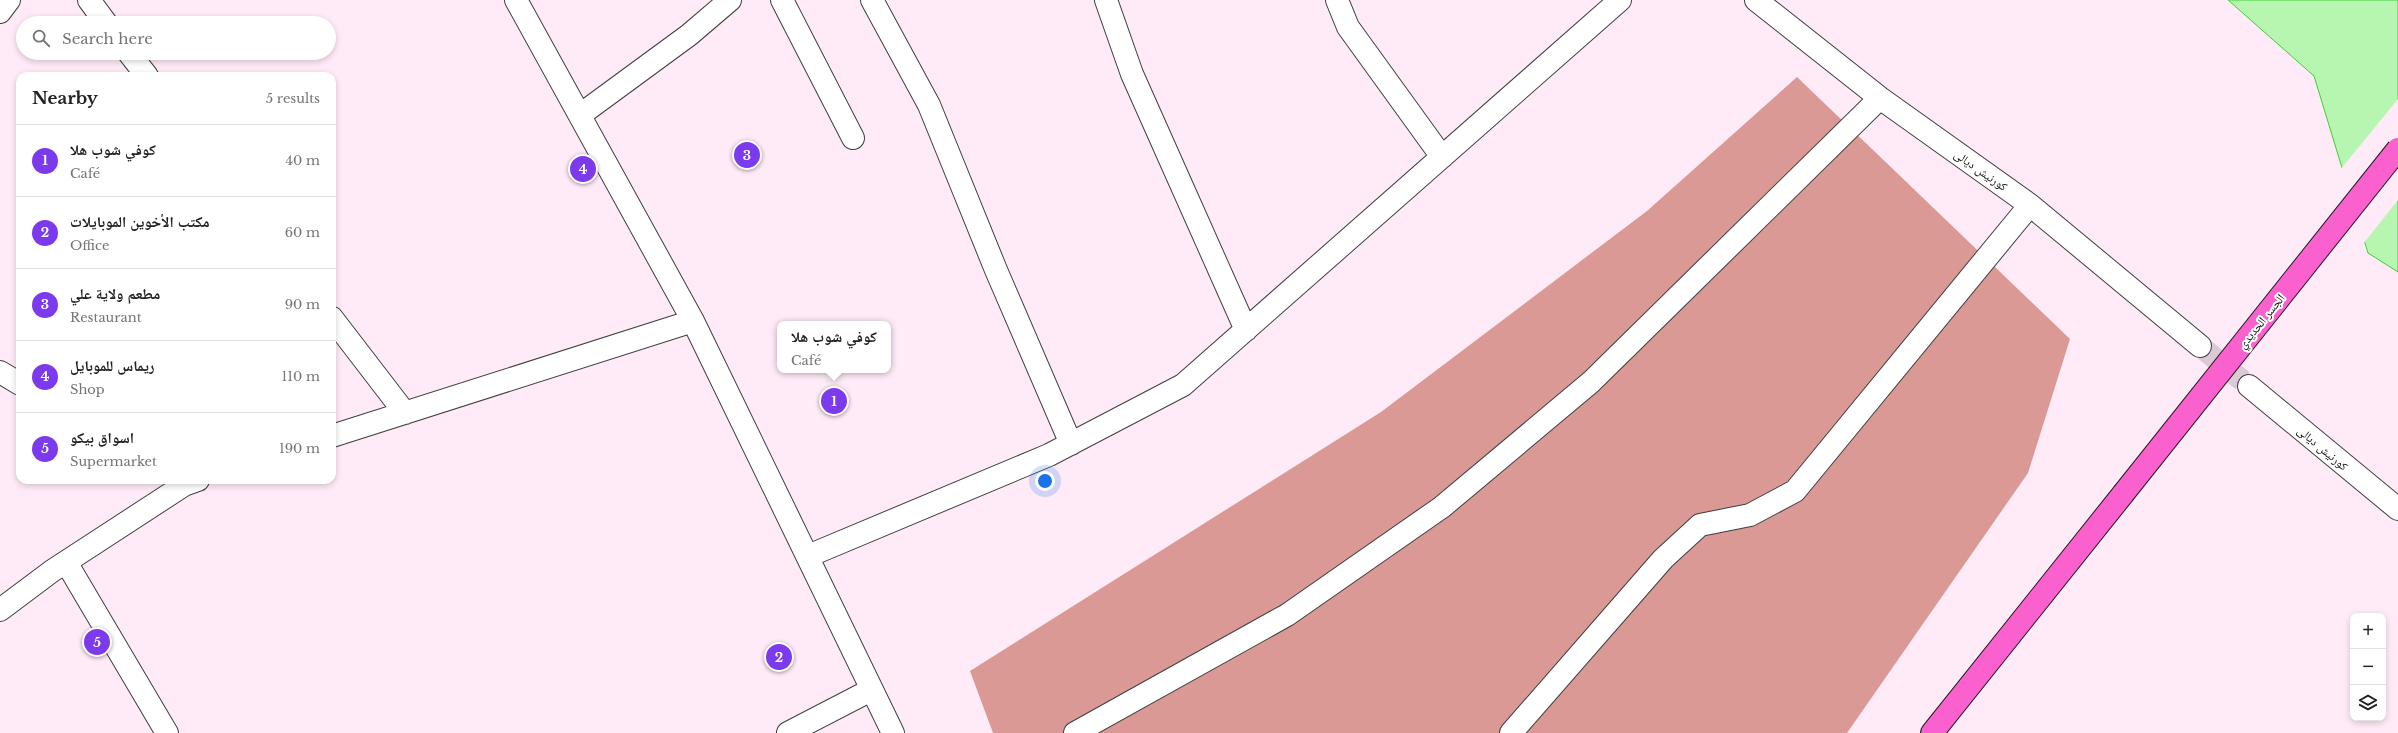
<!DOCTYPE html>
<meta charset="utf-8">
<style>
:root{--surface:#fff;--page:#f6f6f6;--text:#202124;--muted:#757577;--line:#e0e0e0;--accent:#7c3aed}
body{margin:0;font-family:"Libre Baskerville","Noto Naskh Arabic",serif;background:var(--page);color:var(--text)}
.controls{position:absolute;right:12px;bottom:12px;display:grid;overflow:hidden;border-radius:8px;box-shadow:0 2px 6px #0003}
.controls button{width:36px;height:36px;display:grid;place-items:center;padding:0;border:0;border-bottom:1px solid var(--line);background:var(--surface);color:var(--text);font:20px sans-serif}
.you{position:absolute;left:1045px;top:481px;width:14px;height:14px;margin:-10px;border:3px solid #fff;border-radius:50%;background:#1a73e8;box-shadow:0 0 0 6px #1a73e833}
.badge{display:grid;place-items:center;width:26px;height:26px;border-radius:50%;background:var(--accent);color:#fff;font-size:13px;font-weight:700}
.pin{position:absolute;translate:-50% -50%;border:2px solid #fff;box-shadow:0 1px 4px #0006}
.popup{position:absolute;left:777px;top:321px;width:114px;height:52px;box-sizing:border-box;display:grid;place-content:center;border-radius:8px;background:var(--surface);filter:drop-shadow(0 1px 3px #0005);font-size:13px;white-space:nowrap;color:var(--muted)}
.popup b{font-size:15px;color:var(--text)}
.popup::after{content:'';position:absolute;left:50%;top:100%;margin-left:-8px;border:8px solid transparent;border-top-color:var(--surface)}
.list{margin:0;padding:0;list-style:none}
h2{display:flex;justify-content:space-between;align-items:center;height:52px;margin:0;padding:0 16px;font-size:17px}
h2 small{font-size:13px;font-weight:400;color:var(--muted)}
.list li{display:grid;grid-template-columns:26px 1fr auto;gap:12px;align-items:center;box-sizing:border-box;height:72px;padding:0 16px;border-top:1px solid var(--line)}
.list b{display:block;font-size:15px;white-space:nowrap}
.list p{margin:0;font-size:13px;white-space:nowrap;color:var(--muted)}
.list em{font-size:13px;font-style:normal;color:var(--muted)}
.icon{flex:none;width:22px;height:22px;fill:none;stroke:currentColor;stroke-width:2;stroke-linecap:round;stroke-linejoin:round}
.map{position:relative;flex:none;width:2398px;height:733px;overflow:hidden}
.search{position:absolute;background:var(--surface);box-shadow:0 2px 6px #0003;left:16px;top:16px;width:320px;height:44px;display:flex;align-items:center;gap:10px;box-sizing:border-box;padding:0 14px;border-radius:22px;color:var(--muted);font-size:15px}
.panel{position:absolute;background:var(--surface);box-shadow:0 2px 6px #0003;left:16px;top:72px;width:320px;height:412px;border-radius:12px}
.map>svg:first-child{display:block}
.forest{fill:#da9994}
.water{fill:#b7f6b0;stroke:#41ce36}
.pier{fill:#ffebf8}
.lines{fill:none;stroke-linecap:round;stroke-linejoin:round}
.minor-tunnel{stroke:#dbcad5;stroke-width:22;stroke-dasharray:22 11;stroke-linecap:butt}
.minor-casing{stroke:#3f3f3f;stroke-width:24}
.major-casing{stroke:#1d1d1d;stroke-width:24}
.minor{stroke:#fff;stroke-width:22}
.major{stroke:#fa60ce;stroke-width:22}
.major-bridge-casing{stroke:#1d1d1d;stroke-width:24;stroke-linecap:butt}
.major-bridge{stroke:#fa60ce;stroke-width:22}
.labels{text-anchor:middle;dominant-baseline:central;stroke-width:4;stroke-linejoin:round;paint-order:stroke}
.street-label{font-size:12px;fill:#0c0c0c;stroke:#fff}
</style>
<div class="map">
<svg width="2398" height="733" viewBox="0 0 2398 733">
<rect width="100%" height="100%" fill="#ffebf8"/>
<path class="forest" d="M1797,77L2070,339L2028,473L1847,733H993L970,671L1381,412L1647,211Z"/>
<path class="water" d="M2228,0H2398V272L2368,253L2314,76Z"/>
<path class="pier" d="M2398,99V200L2363,244L2340,170Z"/>
<g class="lines">
<path class="minor-tunnel" d="M2200,346L2249,386"/>
<g class="minor-casing">
<path id="minor" d="M89,0L106,23
M516,0L693,321L893,733
M782,0L853,138
M872,0L929,105L996,270L1071,444
M1106,0L1132,74L1246,330
M1337,0L1348,27L1442,157
M1756,0L1880,98L2030,205L2200,346
M0,12L9,0
M129,53L147,76
M580,115L689,35L730,0
M332,318L405,413
M0,372L20,384
M2249,386L2398,509
M332,436L693,321
M808,556L1049,455L1183,385L1620,0
M66,562L167,733
M0,610L52,571L184,485L198,480
M788,733L871,690
M1075,733L1287,615L1442,507L1591,382L1880,98
M1511,733L1663,559L1700,525L1750,515L1795,491L2030,205"/>
</g>
<g class="major-casing">
<path id="major" d="M1932,733L2123,494"/>
</g>
<use href="#minor" class="minor"/>
<use href="#major" class="major"/>
<g class="major-bridge-casing">
<path id="major-bridge" d="M2123,494L2398,149"/>
</g>
<use href="#major-bridge" class="major-bridge"/>
</g>
<g class="labels">
<g class="street-label">
<text transform="translate(1981 170) rotate(35)">كورنيش ديالى</text>
<text transform="translate(2261 321) rotate(-51)">الجسر الحديدي</text>
<text transform="translate(2323 448) rotate(40)">كورنيش ديالى</text>
</g>
</g>
</svg>
<div class="controls">
<button>+</button>
<button>−</button>
<button><svg class="icon" aria-label="layers" viewBox="0 0 24 24"><path d="M12 4l9 5-9 5-9-5zM3 14l9 5 9-5"/></svg></button>
</div>
<div class="you"></div>
<div class="pin badge" style="left:834px;top:401px">1</div>
<div class="popup"><b>كوفي شوب هلا</b>Café</div>
<div class="pin badge" style="left:779px;top:657px">2</div>
<div class="pin badge" style="left:747px;top:155px">3</div>
<div class="pin badge" style="left:583px;top:169px">4</div>
<div class="pin badge" style="left:97px;top:642px">5</div>
<div class="search"><svg class="icon" aria-label="search" viewBox="0 0 24 24"><circle cx="10" cy="10" r="6"/><path d="M15 15l6 6"/></svg>Search here</div>
<section class="panel">
<h2>Nearby<small>5 results</small></h2>
<ul class="list">
<li><span class="badge">1</span><div><b>كوفي شوب هلا</b><p>Café</p></div><em>40 m</em></li>
<li><span class="badge">2</span><div><b>مكتب الأخوين الموبايلات</b><p>Office</p></div><em>60 m</em></li>
<li><span class="badge">3</span><div><b>مطعم ولاية علي</b><p>Restaurant</p></div><em>90 m</em></li>
<li><span class="badge">4</span><div><b>ريماس للموبايل</b><p>Shop</p></div><em>110 m</em></li>
<li><span class="badge">5</span><div><b>اسواق بيكو</b><p>Supermarket</p></div><em>190 m</em></li>
</ul>
</section>
</div>
